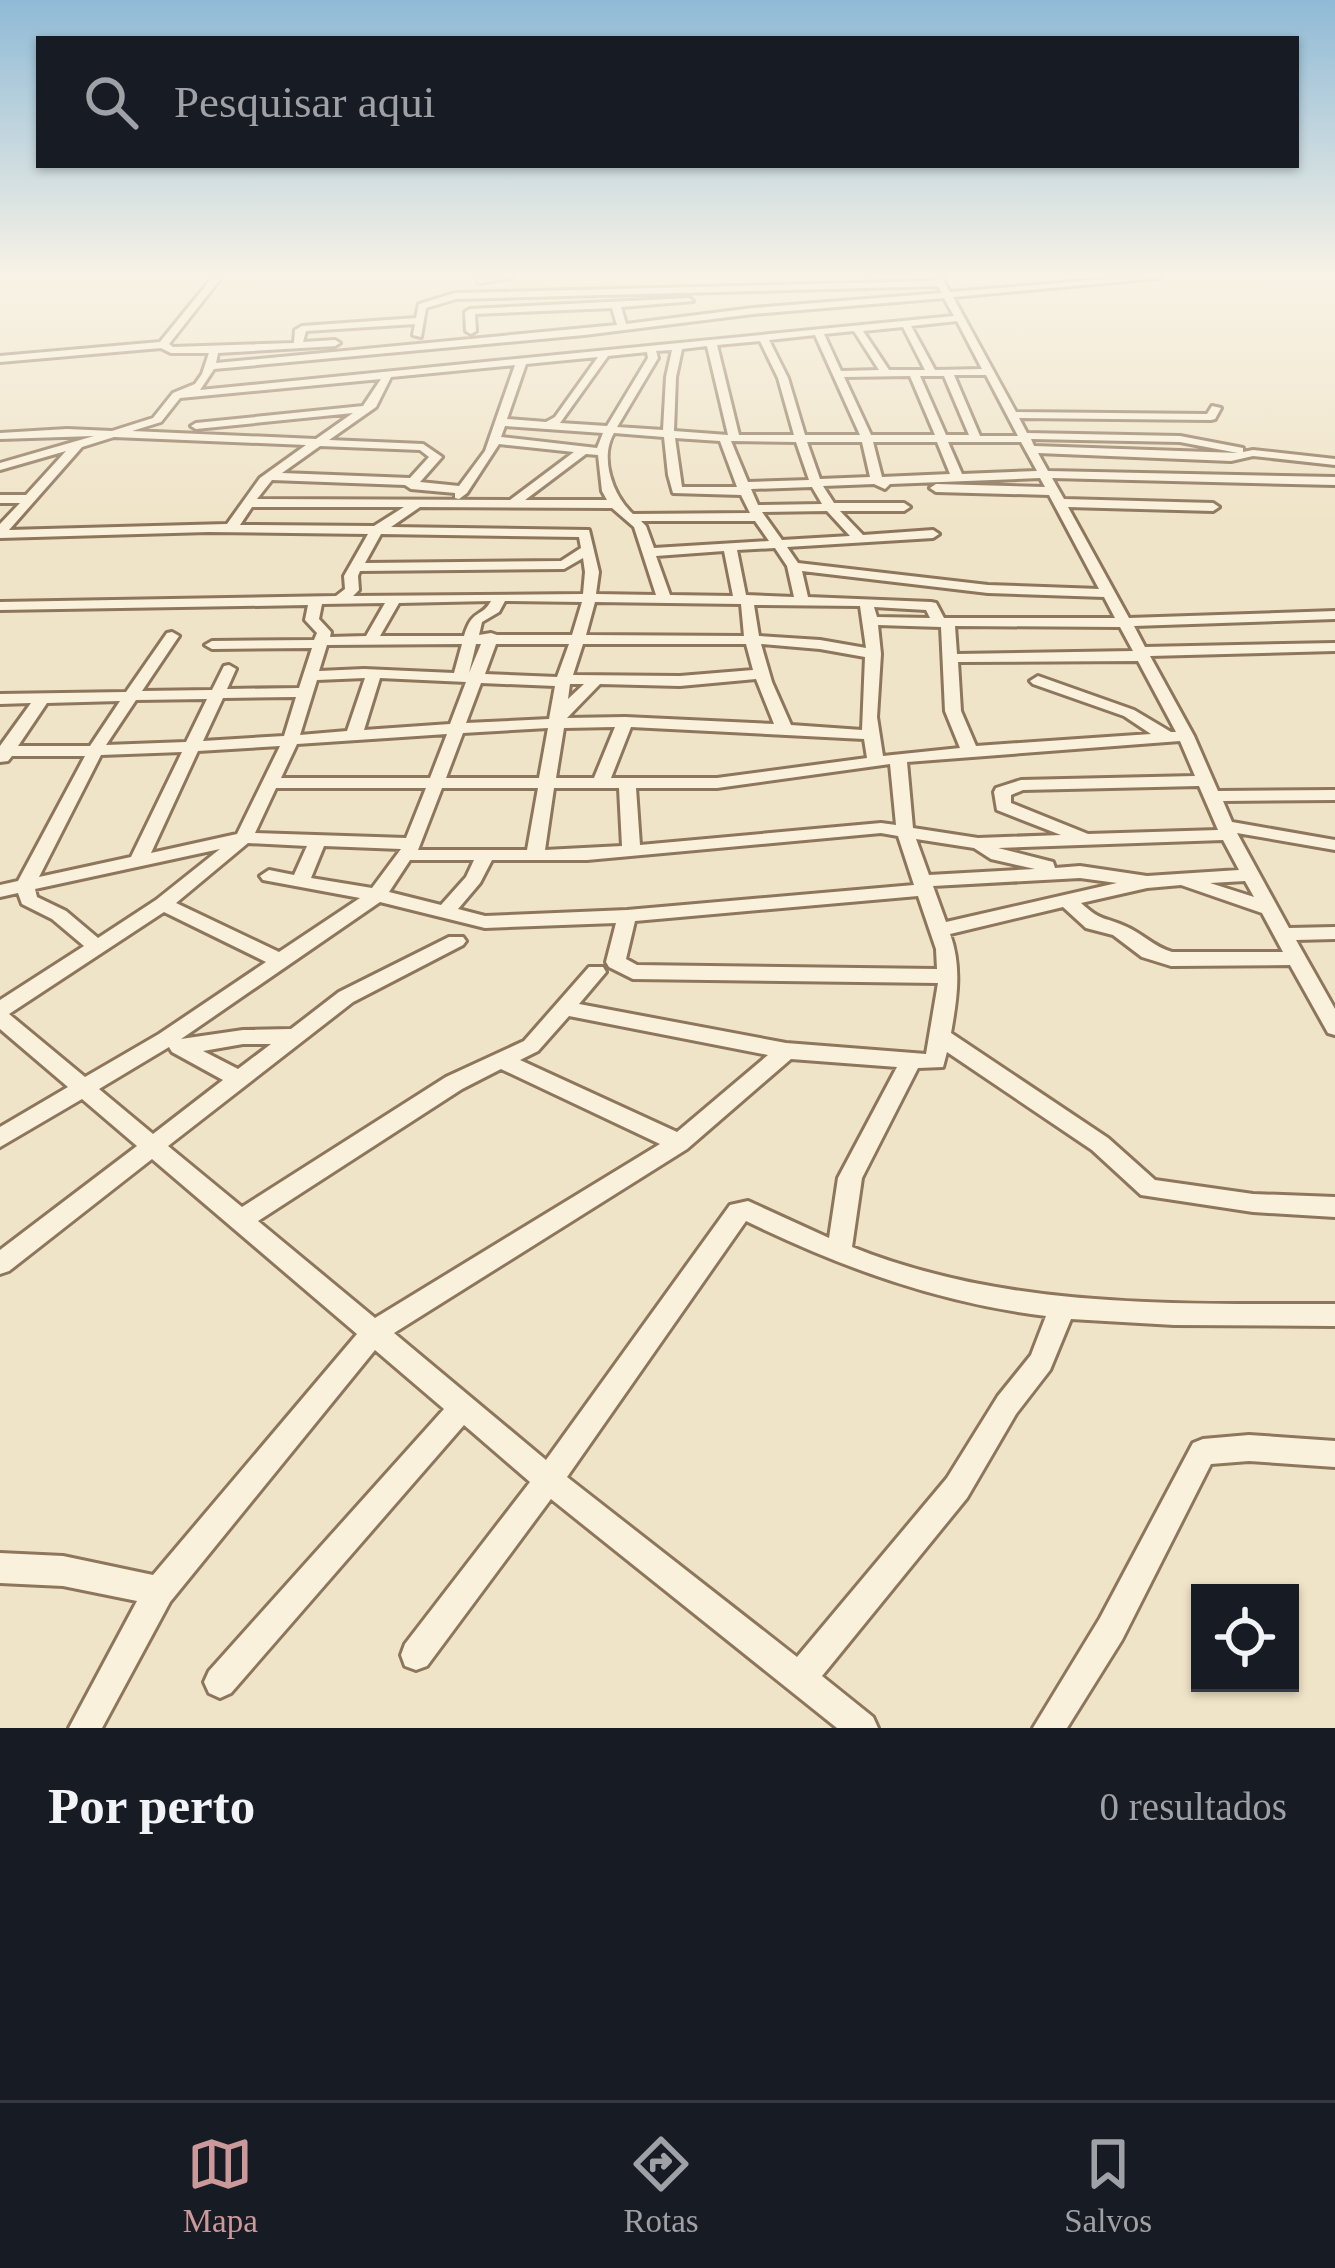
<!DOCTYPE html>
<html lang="pt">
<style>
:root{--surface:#171b24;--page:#242831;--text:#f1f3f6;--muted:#9ea1a6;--line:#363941;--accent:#cc999b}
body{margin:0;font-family:Georgia,serif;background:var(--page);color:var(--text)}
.controls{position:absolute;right:36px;bottom:36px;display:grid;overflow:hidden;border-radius:0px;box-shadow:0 3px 9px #0004}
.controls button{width:108px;height:108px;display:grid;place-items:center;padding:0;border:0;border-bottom:3px solid var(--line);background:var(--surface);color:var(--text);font:60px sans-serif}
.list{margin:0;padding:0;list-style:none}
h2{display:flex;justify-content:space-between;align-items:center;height:156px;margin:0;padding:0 48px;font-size:51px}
h2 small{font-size:39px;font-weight:400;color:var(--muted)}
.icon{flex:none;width:66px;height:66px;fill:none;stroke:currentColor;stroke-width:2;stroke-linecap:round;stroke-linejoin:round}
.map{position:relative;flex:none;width:1335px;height:1728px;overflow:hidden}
.search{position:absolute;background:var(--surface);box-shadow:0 3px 9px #0004;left:36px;right:36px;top:36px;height:132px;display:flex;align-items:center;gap:30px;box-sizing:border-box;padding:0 42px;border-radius:0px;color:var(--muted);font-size:45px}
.sheet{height:372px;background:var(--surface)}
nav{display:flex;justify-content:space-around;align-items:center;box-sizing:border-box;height:168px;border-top:3px solid var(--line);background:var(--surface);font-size:33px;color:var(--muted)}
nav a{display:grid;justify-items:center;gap:6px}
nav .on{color:var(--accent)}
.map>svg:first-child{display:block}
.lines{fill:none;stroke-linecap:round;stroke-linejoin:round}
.minor-casing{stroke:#8d765c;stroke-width:6}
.minor{fill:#faf1dc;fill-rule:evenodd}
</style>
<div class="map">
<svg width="1335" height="1728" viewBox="0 0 1335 1728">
<rect width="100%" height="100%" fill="#f0e4c8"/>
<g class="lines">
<g class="minor-casing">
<path id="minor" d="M212,278H221L169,344L173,347L294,343L295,330L302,326L416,318L419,304L455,293L935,281L934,278H942L950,292L1121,278H1159L953,297L1016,412L1207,414L1212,406L1221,408L1215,419L1211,420L1019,418L1027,433L1180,436L1243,448V452L1253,450L1335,459V465L1253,456L1231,461L1038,453L1048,471L1335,477V485L1052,478L1064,499L1213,503L1219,507L1213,511L1068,507L1129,618L1335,611V619L1134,626L1145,647L1335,643V651L1150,656L1194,736L1218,791L1335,790V800L1223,801L1232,822L1335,840V850L1237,833L1289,928L1335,927V939L1296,940L1335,1009V1035L1328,1033L1290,965L1171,966L1142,957L1113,935L1086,928L1063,907L950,934C962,967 957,999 951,1033L1108,1138L1155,1180L1253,1194L1335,1197V1217L1253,1212L1141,1195L1092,1150L947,1052L943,1067L918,1068L862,1178L852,1247C1006,1309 1172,1304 1335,1304V1326L1174,1325L1071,1319L1050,1370L1016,1414L967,1498L822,1676L873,1717L878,1728H837L551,1499L427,1666L416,1670L405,1666L401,1655L405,1644L530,1482L464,1425L231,1693L220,1698L209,1693L204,1682L209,1671L444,1409L375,1350L170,1602L102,1728H69L137,1601L63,1586L0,1583V1553L63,1556L153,1575L357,1334L152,1159L9,1271L0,1274V1250L137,1146L82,1099L0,1147V1127L68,1087L0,1029V1000L84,946L52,919L22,904L18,893L0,897V885L18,881L85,756H12L8,761L0,762V746L31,703L0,704V694L126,692L167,633L172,632L179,636L142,691L212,690L224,666L229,665L236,669L227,689L299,688L312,648L212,649L205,645L212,641L314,640L317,633L305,620L308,605L0,610V602L336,596L345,589L344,576L368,534L208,532L0,538V524L20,503H0V495H26L66,451L0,470V463L94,436L0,439V433L67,429L112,431L153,418L173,393L195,384L202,374L209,353H171L161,348L0,362V356L160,342ZM938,286L942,293L753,308L626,324L621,307L693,301L689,298L470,309L465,312L466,331L471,334L476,331L475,314L612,308L617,325L216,363L218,353L335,346L340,343L335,340L303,342L306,331L415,324L413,335L421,337L426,308L456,299ZM944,298L954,316L200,390L214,369L584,335L753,314ZM957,321L982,369L935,370L911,326ZM903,327L925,370H889L863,331ZM854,331L879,370L841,371L824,334ZM815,335L860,435H805L788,378L769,340ZM760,341L778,378L794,435H739L717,345ZM707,346L728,435L674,431L676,377L682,349ZM672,350L666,377L663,430L617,427L658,358L656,351ZM647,352L648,358L607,426L560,423L608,356ZM598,357L555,417L546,422L507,419L526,364ZM515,365L485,451L459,486L420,482L442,457L423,444L329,440L376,407L391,377ZM954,375H986L1018,436H980ZM910,376L935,435H871L844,377ZM920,376H944L969,435H946ZM381,379L363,406L196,423L191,426L196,429L353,413L316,439L132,431L161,422L180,398ZM505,426L603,433L597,448L501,437ZM614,433L664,437L668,475L673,493L741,495L750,513L633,514C613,496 599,458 614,433ZM114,437L306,445L260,478L227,524L9,530L82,447ZM675,438L720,441L737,487H682ZM1031,439L1180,442L1238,453L1034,446ZM731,441L796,442L809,480L748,482ZM807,442H862L870,477L820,479ZM873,442H937L950,474L882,477ZM948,442H1021L1037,471L962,474ZM499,444L574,452L510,500L257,499L272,480L405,485L411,489L455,493V498L459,499L467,493ZM320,446L420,450L429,457L410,478L282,473ZM586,454L598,455L602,491L607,500H525ZM1040,478L1045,487L936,484L930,488L936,492L1049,495L1099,589L988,585L798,563L787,547L933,538L939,534L933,530L863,535L840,511H904L910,507L904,503H834L823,486L874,484L885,489L890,484ZM812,487L822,504L758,505L751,489ZM252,507H404L374,526L240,525ZM420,507L612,508L634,527L656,595L596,594L599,572L589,530L391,527ZM827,511L850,536L782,540L762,512ZM641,521H755L769,541L654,548L646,526ZM381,534L579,537L581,548L561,561L365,563ZM775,548L787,566L794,597L746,595L737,550ZM724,551L733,596L670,595L656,556ZM583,558L585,572L583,594L353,596L359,590L358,576L360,571L564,569ZM802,571L988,593L1104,597L1115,618H944L936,603L931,602L808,597ZM491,601C481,619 473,607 464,636H380L399,603ZM505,601L582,602L572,635H497L491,633L479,635L482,622L499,612ZM595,602L741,604L744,636L586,635ZM385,603L366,636L330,637L331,632L319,619L322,604ZM754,605L860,606L866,648L820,640L759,636ZM874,607L926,610L930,618L877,617ZM878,625L941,627L945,711L960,748L883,756L877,717L881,654ZM955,626L1120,627L1133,651L957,654ZM462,644L454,673L364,669L319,671L327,645ZM476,644H481L469,673ZM496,644H569L557,677L485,674ZM583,644H746L753,670L680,676L573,675ZM761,644L820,649L865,657L862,730L791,725L772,682ZM1138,661L1176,732H1171L1134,710L1038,676L1030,681L1033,684L1124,716L1151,734L976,746L961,711L958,662ZM365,678L347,731L300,735L317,680ZM380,678L466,682L450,724L364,730ZM756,679L774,724L625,717L567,718L600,684L680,686ZM481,683L555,686L549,719L466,723ZM570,684H584L568,699ZM296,697L284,736L203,741L223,698ZM207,699L186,742L106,745L136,700ZM120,701L90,746H18L47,703ZM615,727L594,778H556L564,728ZM631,727L864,739L867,758L717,778H611ZM548,728L539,778H446L463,733ZM447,734L430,778H281L297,744ZM1180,741L1195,776L1021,780L996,788L994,792L997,810L1061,835L978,838L913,828L907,762ZM280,746L237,834L151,853L198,751ZM182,752L131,857L39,877L101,755ZM890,764L896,825L881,823L640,845L636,788H717ZM1199,786L1218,830L1088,834L1011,803V795L1023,790ZM276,788H426L406,838L255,833ZM442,788H538L527,850H418ZM554,788H619L622,846L545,850ZM881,833L898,836L914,885L627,910L485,916L458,909L480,883L492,860H587ZM916,839L974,848L991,859L1035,869L929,875ZM1223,840L1239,870L1147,876L1080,866L1055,868L1053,862L998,848ZM248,843L307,846L294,875L269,870L260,876L263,880L360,898L279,952L176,903ZM324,846L401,849L372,888L311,878ZM220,849L156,900L98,938L66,911L37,897L35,889ZM410,860H474L466,877L441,905L389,892ZM1080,878L1117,883L946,922L933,886ZM1245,881L1254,897L1210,883ZM1181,885L1262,913L1283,952H1172C1154,947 1143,934 1127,927C1104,916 1103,923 1081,903L1147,888ZM918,896L936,949L937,969L637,965L626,959L635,921ZM380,902L485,928L616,923L606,962L609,967L633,979L938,983L926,1054L786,1043L579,1004L606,972L603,967H589L524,1041L446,1077L242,1207L168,1146L353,1002L463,945L466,941L463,937H449L339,992L291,1029L243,1030L181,1039ZM164,912L266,962L159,1034L85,1077L9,1014ZM569,1016L768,1055L677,1132L520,1060L538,1051ZM243,1044H271L238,1069L203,1051ZM169,1047L172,1052L223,1080L153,1134L99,1089ZM791,1059L897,1067L838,1178L829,1238L748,1201L730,1205L546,1460L394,1333L687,1149ZM501,1069L660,1144L375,1318L258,1221L462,1089ZM746,1221C843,1268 939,1303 1046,1316L1031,1355L998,1396L947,1478L797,1657L567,1477Z
M476,278H511L479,283Z
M1249,1435L1335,1441V1467L1249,1461L1211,1464L1122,1640L1067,1728H1033L1100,1618L1193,1443L1203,1439Z"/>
</g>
<use href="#minor" class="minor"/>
</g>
<linearGradient id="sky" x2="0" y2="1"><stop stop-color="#8fbad6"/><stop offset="0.53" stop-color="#f8f3e6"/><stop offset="1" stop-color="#f8f3e6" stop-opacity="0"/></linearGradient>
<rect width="1335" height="520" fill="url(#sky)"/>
</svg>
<div class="controls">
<button><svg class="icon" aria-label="locate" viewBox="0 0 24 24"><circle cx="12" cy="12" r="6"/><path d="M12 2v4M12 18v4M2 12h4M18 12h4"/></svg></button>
</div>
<div class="search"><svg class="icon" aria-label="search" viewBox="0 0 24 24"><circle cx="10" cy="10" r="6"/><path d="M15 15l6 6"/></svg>Pesquisar aqui</div>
</div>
<section class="sheet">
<h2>Por perto<small>0 resultados</small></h2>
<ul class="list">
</ul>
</section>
<nav>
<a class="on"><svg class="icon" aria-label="map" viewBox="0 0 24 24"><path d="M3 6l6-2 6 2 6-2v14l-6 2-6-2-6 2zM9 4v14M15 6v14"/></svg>Mapa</a>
<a><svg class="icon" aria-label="directions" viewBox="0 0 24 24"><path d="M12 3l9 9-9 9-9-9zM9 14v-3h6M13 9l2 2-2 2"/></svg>Rotas</a>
<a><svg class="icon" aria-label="saved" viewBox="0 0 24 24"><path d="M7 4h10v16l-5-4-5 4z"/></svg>Salvos</a>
</nav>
